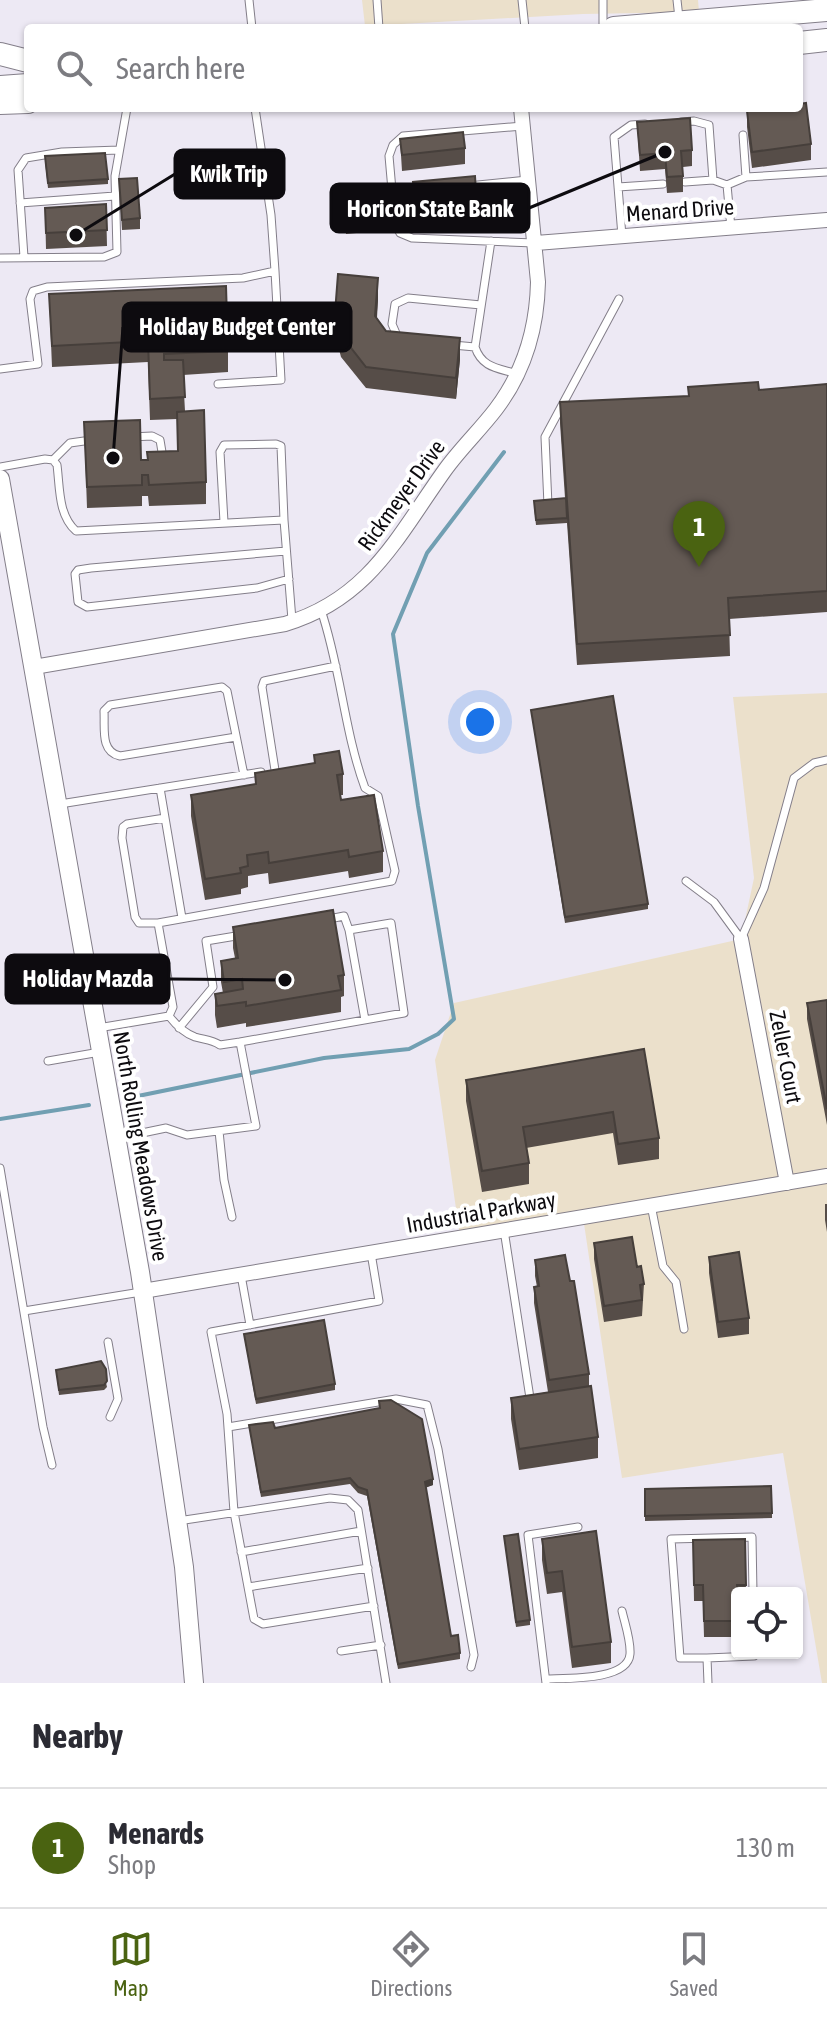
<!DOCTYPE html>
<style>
:root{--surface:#fff;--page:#f2f2f3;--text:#2b2b33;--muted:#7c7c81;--line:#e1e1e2;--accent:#4a6311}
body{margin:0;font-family:"Asap Condensed",sans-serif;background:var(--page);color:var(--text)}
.controls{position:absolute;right:24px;bottom:24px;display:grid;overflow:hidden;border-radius:8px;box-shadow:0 2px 6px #0004}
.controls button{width:72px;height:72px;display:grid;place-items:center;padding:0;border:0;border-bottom:2px solid var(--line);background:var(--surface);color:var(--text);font:40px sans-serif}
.you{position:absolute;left:480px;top:722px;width:28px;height:28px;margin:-20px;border:6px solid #fff;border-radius:50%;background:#1a73e8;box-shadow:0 0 0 12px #1a73e833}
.badge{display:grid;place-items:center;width:52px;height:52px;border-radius:50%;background:var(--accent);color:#fff;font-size:26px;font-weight:700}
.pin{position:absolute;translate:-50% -66px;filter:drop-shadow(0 2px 4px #0008)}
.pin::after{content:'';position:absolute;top:42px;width:28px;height:24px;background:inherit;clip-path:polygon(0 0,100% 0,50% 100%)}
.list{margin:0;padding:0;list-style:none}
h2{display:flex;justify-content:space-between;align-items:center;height:104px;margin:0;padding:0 32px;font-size:34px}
h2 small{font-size:26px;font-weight:400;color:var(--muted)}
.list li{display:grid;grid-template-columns:52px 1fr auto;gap:24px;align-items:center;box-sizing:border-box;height:120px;padding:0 32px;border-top:2px solid var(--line)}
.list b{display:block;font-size:30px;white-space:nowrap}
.list p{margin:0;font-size:26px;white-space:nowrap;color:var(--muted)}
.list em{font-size:26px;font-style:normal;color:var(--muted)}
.icon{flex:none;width:44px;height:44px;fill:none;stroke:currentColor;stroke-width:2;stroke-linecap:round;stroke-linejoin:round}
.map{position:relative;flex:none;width:827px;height:1683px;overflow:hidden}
.search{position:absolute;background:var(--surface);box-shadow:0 2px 6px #0004;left:24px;right:24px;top:24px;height:88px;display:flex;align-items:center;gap:20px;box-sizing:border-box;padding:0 28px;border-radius:8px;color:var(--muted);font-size:30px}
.sheet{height:224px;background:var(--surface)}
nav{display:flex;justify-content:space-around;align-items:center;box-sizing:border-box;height:112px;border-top:2px solid var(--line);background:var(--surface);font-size:22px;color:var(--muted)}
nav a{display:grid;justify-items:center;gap:4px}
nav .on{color:var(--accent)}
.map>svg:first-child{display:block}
.industrial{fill:#ebe0cb}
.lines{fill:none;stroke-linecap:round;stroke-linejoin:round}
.stream{stroke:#719fb2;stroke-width:4}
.service-casing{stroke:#837e89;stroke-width:9}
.minor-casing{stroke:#837e89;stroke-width:16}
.secondary-casing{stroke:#837e89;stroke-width:20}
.primary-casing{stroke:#837e89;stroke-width:24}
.service{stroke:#fff;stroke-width:7}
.minor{stroke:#fff;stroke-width:14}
.secondary{stroke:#fff;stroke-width:18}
.primary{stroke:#fff;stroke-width:22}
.wall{fill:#564d48}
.shaded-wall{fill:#463f3b}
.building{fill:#645a54;stroke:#463f3b;stroke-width:2}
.labels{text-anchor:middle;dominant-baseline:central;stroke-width:8;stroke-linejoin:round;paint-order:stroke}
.street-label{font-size:22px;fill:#0d0b0f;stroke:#fff}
.leader{fill:none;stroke:#0d0b0f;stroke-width:3}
.callout-dot{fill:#0d0b0f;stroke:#fff;stroke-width:3}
.callout{fill:#0d0b0f;stroke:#0d0b0f;stroke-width:3}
.callout-label{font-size:24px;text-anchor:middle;font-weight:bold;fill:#fff}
</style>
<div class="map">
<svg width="827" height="1683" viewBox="0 0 827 1683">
<rect width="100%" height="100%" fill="#ede9f4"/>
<path class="industrial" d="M362,0H698L699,12L583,14L365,26Z
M827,693V1683H822L783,1453L622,1478L583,1217L460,1237L435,1060L454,1003L741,939L754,878L733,697Z"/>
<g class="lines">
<path class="stream" d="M133,1097L324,1058L409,1049L438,1034L454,1019L418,806L393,634L427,553L504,452
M0,1119L89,1105"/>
<g class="service-casing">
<path id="service" d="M249,0L252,28
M377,0L379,28
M522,0L525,28
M603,0V28
M677,0L679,18
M681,122L694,121L709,125L713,180L727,185
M523,126L403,136L393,145L389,156L395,224L400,233L412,238L534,243
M743,135L746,177
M685,182L713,180
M468,186L527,180
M618,187L663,184
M392,193L419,191
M20,203L115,196
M731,228L727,185L746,177L827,172
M622,236L614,137L631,125L645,124
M491,241L475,347C482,368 498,368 517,374
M24,257L18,170L26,158L62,152L119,150
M0,258L104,257L117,252L115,176L127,108
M398,338L392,324L395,304L408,298L481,305
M453,345L475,347
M0,369L38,364L30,299L33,291L47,287L243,278L275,271L271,215L255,108
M218,384L281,380L275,271
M131,437L152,436L160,440L163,458
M53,460L70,443L91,440
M0,467L45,459L53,460L57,465C60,488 58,515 76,531L284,520L292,620
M548,505L545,437L619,299
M224,522L220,452L224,445L276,444L281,446L284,520
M286,551L91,568L78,570L75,574L78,602L87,607L257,588L289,579
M236,737L120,756C100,752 105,728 104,711L110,705L222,687L227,691L244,775
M275,770L262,687L264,681L336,666
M160,788L182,918
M60,804L261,772
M165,818L127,824L123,827L122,838L135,917L139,923H158L392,881L395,871L378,796L365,788C344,731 341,669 321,610
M686,881L714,902L741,939L764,888L794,778L814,763L827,760
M329,919L344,916L349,930
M98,1028L169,1016L173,1007L158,923
M179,1028L213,987L206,941L242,935
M240,1042L404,1013L391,923L349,930L365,1020
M48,1061L100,1052
M219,1131L224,1180L232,1217
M118,1138L166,1128L187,1135L256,1126L240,1042L220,1045C211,1039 205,1040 195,1037C184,1033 176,1025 169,1016
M0,1168L43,1427L52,1465
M651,1205L663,1266L676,1282L684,1329
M504,1230L530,1398
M371,1253L379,1301L211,1332L227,1414L234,1512L254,1619L263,1624L374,1606
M241,1275L250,1325
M24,1311L141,1292
M108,1342L118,1399L110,1417
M228,1427L396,1399L427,1405L438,1449L474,1655L471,1667
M178,1521L330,1498L348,1500L358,1510L386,1683
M241,1552L361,1531
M248,1587L368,1568
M341,1651L381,1645
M707,1658H680L671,1539L752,1537L753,1593
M546,1679C566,1678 628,1681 630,1654C631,1641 625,1624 622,1611
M546,1683L528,1535L578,1527
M708,1683L707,1658L754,1656V1653"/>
</g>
<g class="minor-casing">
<path id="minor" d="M536,243L827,220
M34,667L285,624C369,599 397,537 445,470C460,449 480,430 496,409C524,372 537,328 538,282L521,108
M741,939L787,1183
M143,1291L827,1176"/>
</g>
<g class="secondary-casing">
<path id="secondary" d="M0,479L140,1272L184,1567L194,1683"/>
</g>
<g class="primary-casing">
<path id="primary" d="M614,28L827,10
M799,43L827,40
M0,54L28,61
M0,87L28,85
M0,103L28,102"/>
</g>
<use href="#service" class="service"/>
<use href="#minor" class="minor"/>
<use href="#secondary" class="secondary"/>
<use href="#primary" class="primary"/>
</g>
<path class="wall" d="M747,111L811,144V160L752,168L747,127Z
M637,122L692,150V166L683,167V192L667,193L665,169L640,171Z
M400,139L465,148V164L402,171Z
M45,162L108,179V184L48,188Z
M119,179L140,218V229L122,230Z
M413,182L477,209V225L458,227L456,218L416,222L413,198Z
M343,189L377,215V231L346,234L343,206Z
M106,204L107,246L46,249L45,208Z
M49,294L228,351V372L183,375L185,411L206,482V504L149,506L148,496H142V506L87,508L84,422L141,460H147L178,451L177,419L150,420L148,362L52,367Z
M378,299L377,318L386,331L460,359L456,399L366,388L341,357L335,334V313Z
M827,384V612L729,619L730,656L577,665L567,523L536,525L534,506L565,498L560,423V402L688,396V387L759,390Z
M531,710L648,904V909L565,923Z
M314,755L343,774V795H340L341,800L383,851V872L349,878L348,871L269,884L268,873L248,876V887L241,889V894L205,900L191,816V795L255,785V773L314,763Z
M233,927L344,975V996L341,997V1012L246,1027V1023L217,1028L215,1015V994L223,993L221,982V961L235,958L233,948Z
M827,1000V1125L807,1019V1003Z
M644,1049L659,1138V1159L618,1165L613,1133L526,1148L529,1163V1184L482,1192L466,1101V1080Z
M825,1204H827V1232L825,1220Z
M594,1243L637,1267L644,1284L642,1316L604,1322L594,1259Z
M709,1257L749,1318V1334L718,1338L709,1273Z
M535,1260L570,1281L589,1374V1386L598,1437V1458L519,1470L511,1419V1398L548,1392L534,1303V1287H537L535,1276Z
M244,1334L335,1384V1390L256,1404Z
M101,1361L107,1387L104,1390L59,1395L56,1370Z
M249,1425L275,1428L433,1485L426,1487L451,1636L460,1653V1659L398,1669L367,1496L358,1493L350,1484L261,1497Z
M645,1489L772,1513V1518L645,1521Z
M504,1536L530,1620V1625L516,1627Z
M542,1539L611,1642V1663L572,1668L562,1592L547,1594L542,1560Z
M745,1539L746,1593H737V1637H704L703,1601H694L693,1540Z"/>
<path class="shaded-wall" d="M378,278V299L375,337V316Z
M460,338V359L456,399V378Z
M433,1479V1485L425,1488V1482Z"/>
<path class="building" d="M806,103L811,144L752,152L747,111L767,108H799V104Z
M690,118L692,150L681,151L683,176L667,177L665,153L640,155L637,122Z
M463,132L465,148L402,155L400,139Z
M105,153L108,179L48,183L45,156Z
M475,176L477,209L458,211L456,202L416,206L413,182Z
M137,178L140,218L122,220L119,179Z
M106,204L107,230L46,233L45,208Z
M338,274L378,278L375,316L386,331L460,338L456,378L366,367L341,335L335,313Z
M226,286L228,351L164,354V360H183L185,397L150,399L148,341L52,346L49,294Z
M758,382L759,390L827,384V591L728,598L730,635L577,644L560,402L689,396L688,387Z
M204,410L206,482L149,485L148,475H142V485L87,487L84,422L140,420L141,460H148L147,452L178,451L177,412Z
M566,498L567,518L536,520L534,501Z
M613,696L648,904L565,917L531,710Z
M339,751L343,774L337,775L341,800L374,795L383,851L349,857L348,850L269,863L268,852L247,855L248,866L240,868L241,873L205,879L191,795L256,784L255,773L315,763L314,755Z
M333,910L344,975L338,976L341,990L246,1006V1002L217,1006L215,994L243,989L242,979L224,982L221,961L238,958L233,927Z
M827,1000V1109L807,1003Z
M644,1049L659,1138L618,1144L613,1112L523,1127L529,1163L482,1171L466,1080Z
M632,1237L637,1267L641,1266L644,1284L640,1285L642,1300L604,1306L594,1243Z
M739,1252L749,1318L718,1322L709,1257Z
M565,1255L570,1281H574L589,1374L549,1380L534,1287L539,1286L535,1260Z
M324,1320L335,1384L256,1399L244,1334Z
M101,1361L106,1369L107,1381L104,1385L59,1390L56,1370Z
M591,1386L598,1437L519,1449L511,1398Z
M391,1400L422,1419L433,1479L425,1482L451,1636L458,1635L460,1653L398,1664L367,1490L358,1487L350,1478L261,1492L249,1425L273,1422L275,1428L380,1408L379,1401Z
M771,1486L772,1513L645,1516V1489Z
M596,1531L611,1642L572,1647L562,1571L547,1573L542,1539Z
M518,1534L530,1620L516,1622L504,1536Z
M745,1539L746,1585H737V1621H704L703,1585H694L693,1540Z"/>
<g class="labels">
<g class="street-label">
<text transform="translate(680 210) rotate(-4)">Menard Drive</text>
<text transform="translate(401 495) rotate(-54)">Rickmeyer Drive</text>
<text transform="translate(786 1057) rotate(79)">Zeller Court</text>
<text transform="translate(141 1146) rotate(80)">North Rolling Meadows Drive</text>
<text transform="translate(481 1212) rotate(-10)">Industrial Parkway</text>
</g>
</g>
<path class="leader" d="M76 235L175 174M665 152L529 208M113 458L123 327M285 980L169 979"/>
<g class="callout-dot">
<circle cx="76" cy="235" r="8"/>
<circle cx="665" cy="152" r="8"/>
<circle cx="113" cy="458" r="8"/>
<circle cx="285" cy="980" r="8"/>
</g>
<g class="callout">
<rect x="175" y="150" width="109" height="48" rx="8"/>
<rect x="331" y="184" width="198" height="48" rx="8"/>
<rect x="123" y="303" width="228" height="48" rx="8"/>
<rect x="6" y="955" width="163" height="48" rx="8"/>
</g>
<g class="callout-label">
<text x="229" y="182">Kwik Trip</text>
<text x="430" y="217">Horicon State Bank</text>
<text x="237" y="335">Holiday Budget Center</text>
<text x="88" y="987">Holiday Mazda</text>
</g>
</svg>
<div class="controls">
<button><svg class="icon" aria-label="locate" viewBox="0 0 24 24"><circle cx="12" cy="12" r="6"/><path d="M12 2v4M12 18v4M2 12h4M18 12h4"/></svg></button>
</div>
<div class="you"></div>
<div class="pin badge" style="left:699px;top:567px">1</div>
<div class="search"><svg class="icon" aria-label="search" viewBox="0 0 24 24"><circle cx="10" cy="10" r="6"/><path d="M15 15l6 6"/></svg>Search here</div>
</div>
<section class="sheet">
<h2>Nearby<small></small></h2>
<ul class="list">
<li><span class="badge">1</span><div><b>Menards</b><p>Shop</p></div><em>130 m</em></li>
</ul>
</section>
<nav>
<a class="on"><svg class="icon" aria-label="map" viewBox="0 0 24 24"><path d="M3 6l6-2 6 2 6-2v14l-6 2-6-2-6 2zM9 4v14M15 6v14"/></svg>Map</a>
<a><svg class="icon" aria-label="directions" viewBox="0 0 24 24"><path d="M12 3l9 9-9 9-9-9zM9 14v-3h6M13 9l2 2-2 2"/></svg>Directions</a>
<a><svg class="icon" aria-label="saved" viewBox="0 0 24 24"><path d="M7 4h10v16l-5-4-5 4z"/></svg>Saved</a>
</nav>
